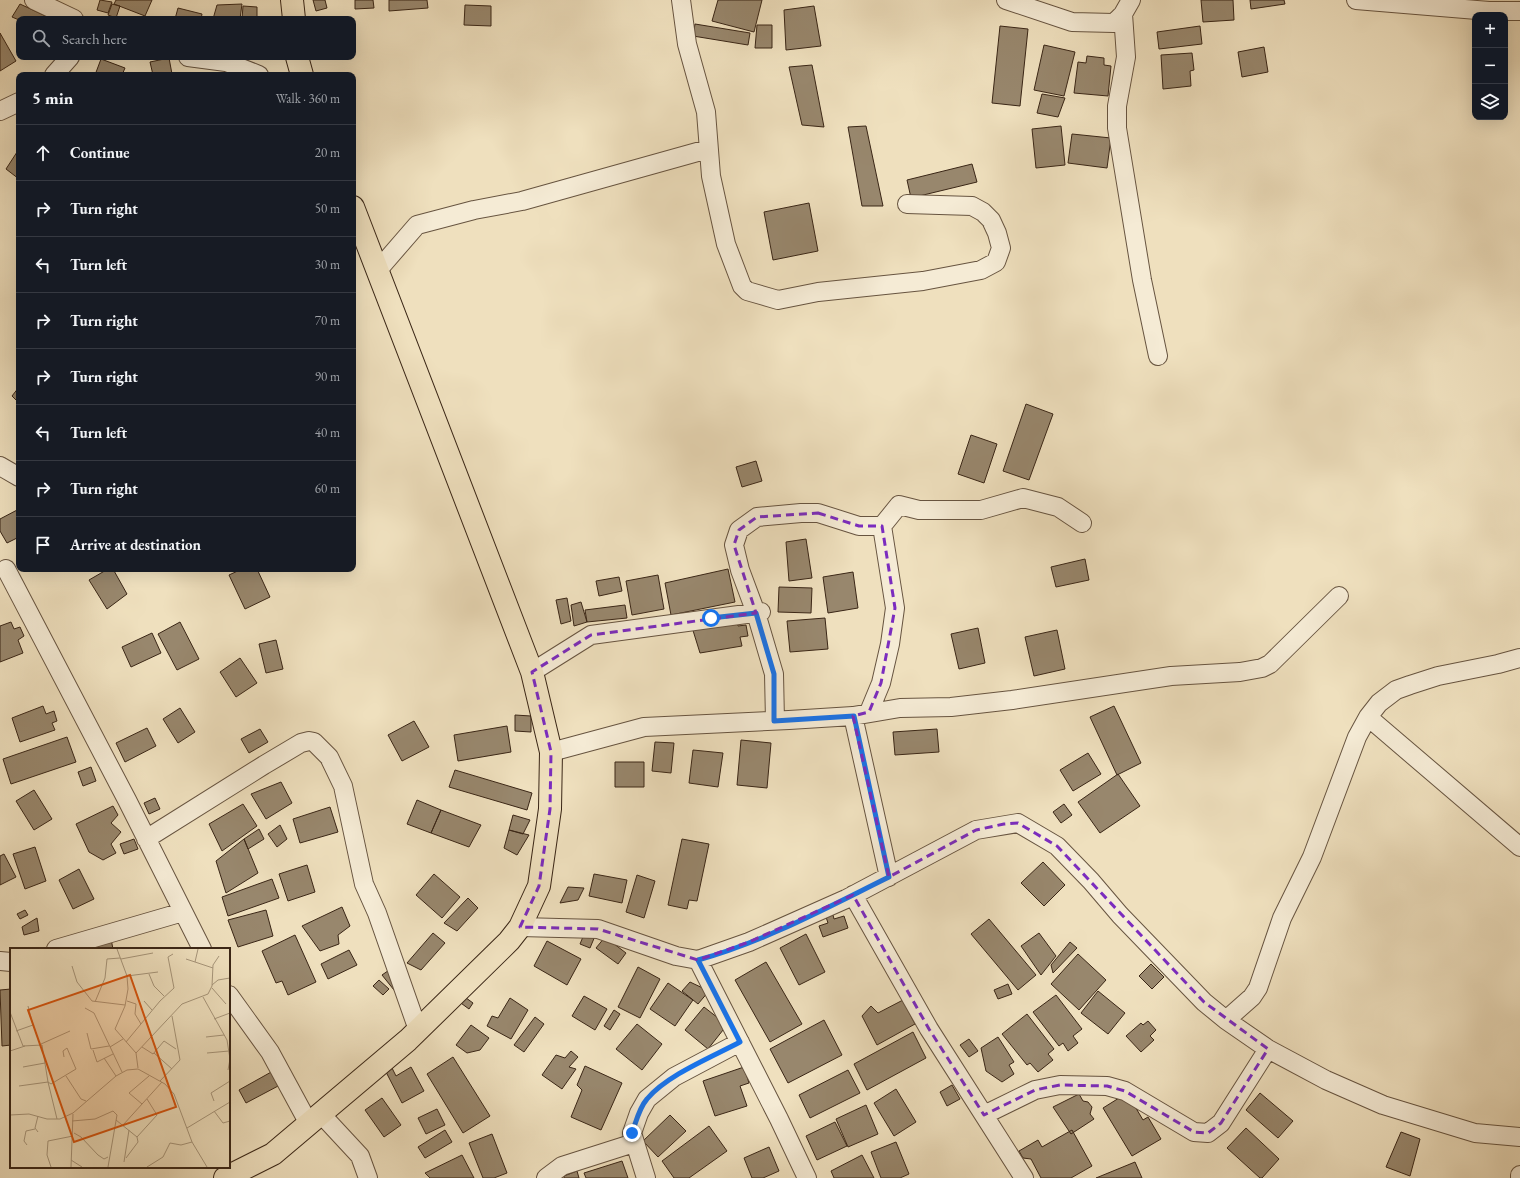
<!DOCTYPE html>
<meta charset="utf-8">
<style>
:root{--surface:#171b24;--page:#20242c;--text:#f1f3f6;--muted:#9ea1a6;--line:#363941}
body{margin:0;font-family:"EB Garamond",serif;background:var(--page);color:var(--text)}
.controls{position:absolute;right:12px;top:12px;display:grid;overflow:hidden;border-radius:8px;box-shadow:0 4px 16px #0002}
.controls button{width:36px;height:36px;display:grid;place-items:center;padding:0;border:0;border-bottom:1px solid var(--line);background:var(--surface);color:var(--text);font:20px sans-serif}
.stop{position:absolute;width:12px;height:12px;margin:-9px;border:3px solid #1a73e8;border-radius:50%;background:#fff}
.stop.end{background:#1a73e8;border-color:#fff;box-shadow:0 1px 4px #0008}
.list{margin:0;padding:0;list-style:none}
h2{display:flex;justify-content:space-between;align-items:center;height:52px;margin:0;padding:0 16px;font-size:17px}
h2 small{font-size:13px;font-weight:400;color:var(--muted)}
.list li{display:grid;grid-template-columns:26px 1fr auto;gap:12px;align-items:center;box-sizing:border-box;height:56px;padding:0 16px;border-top:1px solid var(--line)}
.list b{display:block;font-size:15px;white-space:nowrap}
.list em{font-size:13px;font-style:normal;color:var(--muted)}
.icon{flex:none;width:22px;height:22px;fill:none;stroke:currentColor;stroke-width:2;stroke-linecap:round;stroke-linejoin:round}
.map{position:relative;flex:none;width:1520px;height:1178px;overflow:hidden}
.search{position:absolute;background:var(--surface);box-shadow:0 4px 16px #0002;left:16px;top:16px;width:340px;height:44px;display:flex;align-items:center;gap:10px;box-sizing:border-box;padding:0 14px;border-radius:8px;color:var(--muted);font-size:15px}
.panel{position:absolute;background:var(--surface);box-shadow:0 4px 16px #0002;left:16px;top:72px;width:340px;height:500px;border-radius:8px}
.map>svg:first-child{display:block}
.building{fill:#98876d;stroke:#3a2616}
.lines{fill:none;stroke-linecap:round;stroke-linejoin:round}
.minor-casing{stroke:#675440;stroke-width:20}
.major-casing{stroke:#3a2616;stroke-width:24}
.minor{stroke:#f5ebd5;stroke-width:18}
.major{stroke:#efe0be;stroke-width:22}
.route{stroke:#1a73e8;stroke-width:5}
.marked{fill:none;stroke:#7b2cbf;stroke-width:3;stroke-dasharray:8 5;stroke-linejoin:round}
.inset-road{fill:none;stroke:#a7967b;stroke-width:1}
.view{fill:#d7540d;fill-opacity:0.15;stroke:#d7540d;stroke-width:2}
.inset-edge{fill:none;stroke:#3a2616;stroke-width:2}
</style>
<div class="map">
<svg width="1520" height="1178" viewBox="0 0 1520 1178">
<rect width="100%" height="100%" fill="#efe0be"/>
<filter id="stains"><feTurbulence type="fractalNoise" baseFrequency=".005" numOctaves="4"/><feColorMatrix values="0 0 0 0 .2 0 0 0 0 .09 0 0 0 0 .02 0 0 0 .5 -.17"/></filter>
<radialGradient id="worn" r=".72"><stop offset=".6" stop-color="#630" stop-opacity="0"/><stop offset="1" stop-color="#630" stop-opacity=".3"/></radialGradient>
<path class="building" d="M100,0L112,2L108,13L97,10Z
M116,0H152L145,16L114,4Z
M313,0H325L327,8L316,11Z
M355,0H373L374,8L355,9Z
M389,0H427L428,8L389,11Z
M718,0H762L754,32L712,21Z
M1201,0H1233L1234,20L1203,22Z
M1250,0H1284L1285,4L1251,9Z
M20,4L52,19L19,20L12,17Z
M112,4L120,6L116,18L108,15Z
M242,4L240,19H213L217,5Z
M465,5L491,6V26L464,25Z
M243,6L257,7V19H242Z
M814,6L821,46L786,50L784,10Z
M178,8L202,14L201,19H175Z
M695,24L750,33L748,45L693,36Z
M757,25H772V48H755Z
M1000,26L1028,29L1020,106L992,103Z
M1200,26L1202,44L1159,49L1157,32Z
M0,33L16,61L0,71Z
M1044,45L1075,52L1064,96L1034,90Z
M1264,47L1268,72L1242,77L1238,52Z
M1192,53L1194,70L1190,71L1191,86L1163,89L1161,55Z
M1087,56L1104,58V65L1111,66L1108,96L1074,93L1078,62L1086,63Z
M169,58L172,74L153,75L150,62Z
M101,59L125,68L122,75H95Z
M812,65L824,127L802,125L789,67Z
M1042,94L1065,98L1058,117L1037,113Z
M866,126L883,206H862L848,127Z
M1061,126L1065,165L1036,168L1032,129Z
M1072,134L1111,138L1107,168L1068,163Z
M19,149V179L6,169Z
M972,164L977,182L911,198L907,180Z
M809,203L818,251L773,260L764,212Z
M19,387V403L12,396Z
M1026,404L1053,414L1029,480L1003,471Z
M971,435L997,444L984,483L958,474Z
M756,461L762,481L742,487L736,467Z
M19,509V542L17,538L7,543L0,531V519Z
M806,539L812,578L789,581L786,542Z
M1085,559L1089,580L1056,587L1051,567Z
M108,569H113L127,594L107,609L89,580Z
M242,569H257L270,597L245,609L229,575Z
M728,569L735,602L671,615L665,583Z
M853,572L858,608L828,613L823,577Z
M658,575L664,609L632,615L626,581Z
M619,577L622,591L599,596L596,581Z
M779,587L812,588L811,613L778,612Z
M567,598L571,621L561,624L556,600Z
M581,602L587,622L574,626L571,605Z
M625,605L627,618L587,622L585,610Z
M825,618L828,649L790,652L787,621Z
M737,620L738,626L746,625L748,636L740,637L742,646L700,653L691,624Z
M11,622L14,629L20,627L24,636L18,640L23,653L0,662V626Z
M180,622L199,659L177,670L158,634Z
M978,628L985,663L959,669L951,634Z
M1057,630L1065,669L1034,676L1025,637Z
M152,633L161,653L131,667L122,647Z
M276,640L283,669L266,673L259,644Z
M240,658L257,683L236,697L220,672Z
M43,706L46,714L54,711L57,721L52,723L55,730L20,742L12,718Z
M1114,706L1141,763L1117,775L1090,717Z
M180,708L195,732L178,743L163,719Z
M515,715L531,716V732L515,731Z
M414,721L429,747L402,761L388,735Z
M507,726L511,752L458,761L454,735Z
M147,728L156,746L125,762L116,743Z
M260,729L268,742L249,753L241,739Z
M937,729L939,752L895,755L893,732Z
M67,737L76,762L11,784L3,759Z
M741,740L771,743L767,788L737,785Z
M655,742L674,743L671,773L652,771Z
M693,750L723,753L718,787L689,783Z
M1088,753L1101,774L1073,791L1060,770Z
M615,762H644V787H615Z
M91,767L96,781L83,786L78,772Z
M455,770L532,793L527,810L449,787Z
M1118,774L1140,806L1100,833L1078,802Z
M281,782L292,803L266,819L251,794Z
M34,790L52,819L34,830L16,801Z
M155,798L160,809L149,814L144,803Z
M417,800L441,810L431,833L407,824Z
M243,804L257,826L222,851L209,824Z
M1064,804L1072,815L1061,823L1053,812Z
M113,806L118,815L111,823L121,832L111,844L116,853L103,860L89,852L76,824Z
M330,807L338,832L300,843L293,819Z
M441,810L481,825L469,847L431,833Z
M513,815L530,820L523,834L509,830Z
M280,825L287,839L277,847L268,834Z
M259,829L264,839L248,849L244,839Z
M509,830L529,835L517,855L504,848Z
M134,839L138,849L124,854L120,844Z
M244,839L258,873L226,893L216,861Z
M682,839L709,844L697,901L689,900L687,909L668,905Z
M35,847L46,881L25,889L13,854Z
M4,854L16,877L0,885V856Z
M1043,862L1065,885L1044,906L1021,883Z
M307,865L315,892L288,901L279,874Z
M79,869L94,899L73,909L59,880Z
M434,874L460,897L442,918L416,895Z
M594,874L627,880L622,903L589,896Z
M637,875L655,881L644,918L626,912Z
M272,879L279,898L228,916L222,897Z
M568,887L584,888L578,900L560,903Z
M468,898L478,908L457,931L444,923Z
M342,907L350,926L338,935L339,944L320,951L302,926Z
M25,910L28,915L20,919L17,914Z
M266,910L273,936L238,947L228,920Z
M833,915L834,919L844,916L848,928L823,937L819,926L828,923L826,917Z
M37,918L39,931L24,935L22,927Z
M989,919L1036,975L1018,990L971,934Z
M585,932L595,936L590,948L580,944Z
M433,933L445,943L421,970L407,963Z
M1039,933L1056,956L1041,975L1021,946Z
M806,934L825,972L799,985L780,948Z
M295,935L316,982L288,995L282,981L276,983L262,951Z
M605,937L626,953L618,964L596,948Z
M111,939L113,949H92L91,943Z
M547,941L581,959L567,985L534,966Z
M1070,942L1077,948L1053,973L1051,965Z
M349,950L357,965L328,979L321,964Z
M1078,954L1106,980L1079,1010L1051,984Z
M766,962L802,1024L770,1042L735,980Z
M1151,964L1164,977L1152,989L1139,976Z
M395,966L402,1000L382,975Z
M638,967L660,979L640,1018L618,1007Z
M379,980L389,989L383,995L373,986Z
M690,982L709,991L698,1004L682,991Z
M668,983L693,1000L675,1026L650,1009Z
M1008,984L1012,994L998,999L994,990Z
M11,989V1045L2,1046L0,990Z
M1098,991L1125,1013L1108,1034L1081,1013Z
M458,992L473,1003L469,1009L454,998Z
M1056,995L1082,1029L1073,1036L1078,1043L1068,1051L1063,1043L1059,1046L1033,1012Z
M584,996L607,1009L595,1030L572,1016Z
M510,998L528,1010L511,1039L487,1026L492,1016L498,1018Z
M903,1000L915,1024L877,1045L862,1016L871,1006L878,1013Z
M704,1007L727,1025L708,1049L685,1030Z
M614,1010L620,1014L610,1030L604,1026Z
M1027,1014L1054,1049L1048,1054L1053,1060L1038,1072L1030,1063L1027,1065L1002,1034Z
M535,1017L544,1024L524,1052L514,1045Z
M824,1020L842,1055L788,1083L770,1049Z
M1148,1021L1156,1030L1150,1036L1154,1040L1141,1052L1126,1036L1141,1023L1143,1025Z
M637,1024L662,1044L642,1070L616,1049Z
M471,1025L489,1038L480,1050L467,1053L456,1045Z
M913,1032L926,1058L867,1090L854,1064Z
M998,1037L1014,1062L1009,1065L1014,1074L1002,1082L986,1071L981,1048Z
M969,1039L978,1051L969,1057L960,1045Z
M571,1051L578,1057L569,1067L576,1069L562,1089L542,1075L556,1055L565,1058Z
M453,1057L490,1116L463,1133L427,1074Z
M391,1066L396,1076L411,1067L424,1091L402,1103L386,1072Z
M585,1066L622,1083L601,1130L571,1117L582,1090L577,1085Z
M744,1067L749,1083L740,1086L747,1106L715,1116L703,1081Z
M848,1070L860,1093L810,1118L799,1095Z
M273,1071L280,1085L246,1103L239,1090Z
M952,1085L960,1099L947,1106L940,1092Z
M896,1089L916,1122L894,1136L874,1103Z
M1127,1093L1143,1120L1148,1117L1161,1139L1132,1156L1103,1108Z
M1260,1093L1293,1121L1278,1138L1246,1110Z
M1079,1094L1083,1101L1088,1102L1092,1107L1090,1114L1094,1119L1071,1134L1053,1107Z
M382,1098L401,1125L384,1137L365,1110Z
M866,1105L878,1134L848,1147L836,1119Z
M437,1109L445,1125L426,1134L418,1118Z
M670,1115L686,1131L658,1157L643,1141Z
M835,1122L847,1146L817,1160L806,1136Z
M709,1126L727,1151L689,1178H674L662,1161Z
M1246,1128L1279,1159L1262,1178H1260L1227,1148Z
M445,1130L452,1142L425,1158L418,1147Z
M1072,1130L1092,1166L1071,1178H1041L1031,1159L1023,1158L1019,1151L1038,1140L1042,1147Z
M1401,1132L1420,1139L1410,1176L1386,1167Z
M492,1134L507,1173L494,1178H483L469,1143Z
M896,1142L909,1174L900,1178H881L871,1152Z
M769,1147L779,1171L763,1178H752L744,1158Z
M462,1155L474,1178H430L425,1173Z
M862,1155L874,1178H834L831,1171Z
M622,1161L628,1178H586L584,1173Z
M1135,1162L1142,1178H1096Z
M577,1171L579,1178H564V1176Z"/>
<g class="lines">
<g class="minor-casing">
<path id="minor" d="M34,0L74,19
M681,0L687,44L706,112L711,176L726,244L742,286L747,291L778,300L818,292L923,281L981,270L996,262L1001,248L997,233L991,220L983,212L972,206L907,204
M1006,0L1072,22L1114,23L1123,14L1131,0
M1356,0L1489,11H1520
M1123,14L1126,57L1117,106V128L1142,280L1158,356
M188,57L226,62L259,75
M54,75L70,57
M0,111L19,102
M378,270L417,225L474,210L522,201L708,149
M0,466L19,477
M6,569L127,800L202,949
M532,672L591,635L761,612
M869,712L881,683L890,644L895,608L882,526L899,505L919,510H981L1023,498L1058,507L1082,523
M853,716L889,877
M1368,717L1520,847
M775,721L774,674L756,613L740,570L734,545L739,530L757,517L801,513H818L859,526H882
M551,752L644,727L789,720L853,716L900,708L951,707L1012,700L1171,676L1240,672L1262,668L1270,664L1339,596
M146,839L264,765L301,743L309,741L314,742L329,757L343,786L364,884L377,913L418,1030
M853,895L929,1029L1024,1178
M520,927L598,929L676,956L698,960L749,942L846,899L976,830L1018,823L1057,846L1091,881L1120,915L1204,1002L1226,1020L1268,1049L1326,1080L1383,1105L1475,1133L1520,1137
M56,949L183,912
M698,960L779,1119L807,1178
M0,961L11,962
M229,995L270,1052L309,1124
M1226,1020L1252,997L1258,988L1282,918L1312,857L1357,737L1368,717L1379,703L1396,690L1410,685L1438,676L1498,664L1520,658
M321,1114L360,1156L368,1178
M984,1115L1035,1090L1060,1085L1107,1086L1125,1091L1194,1132L1208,1133L1221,1123L1268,1049
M546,1178L562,1166L634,1143
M646,1178L632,1133L639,1113L647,1099L674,1077L740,1042
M1520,1178V1175"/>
</g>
<g class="major-casing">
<path id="major" d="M292,0L294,19
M297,57L302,75
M225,1178L273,1154L408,1040L509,941L520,927L539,886L550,809L551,752L532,672L353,207"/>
</g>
<use href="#minor" class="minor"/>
<use href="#major" class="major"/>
</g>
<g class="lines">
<path class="route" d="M632,1133C636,1122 639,1108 647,1099C667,1075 712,1057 740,1042L698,960C764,942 828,907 889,877L854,716L774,721V674L756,613L711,618"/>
</g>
<path class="marked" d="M818,513L859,526H882L895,608L881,683L869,712L853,716L889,877L976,830L1004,824L1018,823L1057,846L1204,1002L1268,1049L1221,1123L1208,1133L1194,1132L1125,1091L1107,1086L1060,1085L1035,1090L984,1115L929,1029L853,895L749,942L698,960L598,929L520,927L539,886L550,809L551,752L532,672L591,635L756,613L734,545L739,530L757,517Z"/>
<g transform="translate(10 948)">
<rect width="220" height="220" fill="#efe0be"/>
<path class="inset-road" d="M107,1L117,28L118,41L115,58L105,81L126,105L128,120M111,11L143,5M176,11L203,20M185,14L188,1M220,15V28M62,18L67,34L82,53L115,57M139,26L144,38L154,48M117,28L148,24M202,37L208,32L220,30M202,40L216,56M193,49L217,92L220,111L218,122M117,53L126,56L125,66L131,76M134,53L142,62M85,54L95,30L97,11L110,10M75,60L84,65L112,124M0,64L13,98L32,97L38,134L9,138M204,71L220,65M6,83L23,77L18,58M77,85L81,101L99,98M196,89L214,87M116,94L150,53L164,40L158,9L163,6M31,96L60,83M100,99L113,91M132,99L143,106L154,93L166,101M83,102L87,114L103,106M0,103L15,98M126,105L172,56L198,46L202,38L203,17L209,8M144,105L162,121M197,105L219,103M94,110L106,128M13,119L35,115M56,128L71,151L76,153M150,133L170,112L162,68M204,153L201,145L220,133M132,156L119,145L139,128M204,163L213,175L220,173M0,167L19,166L37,171H50L63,165L106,128L117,122L128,121L155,136L164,146L182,194L197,219M47,171L38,134L41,136L66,121L57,100L53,103L54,109M106,172L127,189M62,173L85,171L103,163L107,167L98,219M113,177L152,134M177,180L220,154M28,184L25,180L28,168M64,185L71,189L88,207L94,211L98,209M17,197L14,193L16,183L25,181M116,210L128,194L127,189L147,167L137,151M61,212L72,219M114,214L119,182M41,219L37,207L38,193L63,188M61,219L63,166M137,219L153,209L160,195L171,197L182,194"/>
<path class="view" d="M120,27L166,159L64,194L18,62Z"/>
<rect width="220" height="220" class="inset-edge"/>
</g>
<rect width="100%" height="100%" filter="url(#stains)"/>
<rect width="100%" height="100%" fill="url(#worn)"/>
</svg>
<div class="controls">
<button>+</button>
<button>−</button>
<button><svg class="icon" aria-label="layers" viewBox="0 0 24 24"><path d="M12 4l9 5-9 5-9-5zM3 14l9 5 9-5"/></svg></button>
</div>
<div class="stop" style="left:711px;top:618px"></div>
<div class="stop end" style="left:632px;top:1133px"></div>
<div class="search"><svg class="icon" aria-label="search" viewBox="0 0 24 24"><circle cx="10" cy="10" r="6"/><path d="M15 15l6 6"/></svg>Search here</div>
<section class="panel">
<h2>5 min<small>Walk · 360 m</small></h2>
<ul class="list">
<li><svg class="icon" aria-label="ahead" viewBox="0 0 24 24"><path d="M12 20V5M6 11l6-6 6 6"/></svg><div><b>Continue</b></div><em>20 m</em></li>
<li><svg class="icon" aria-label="right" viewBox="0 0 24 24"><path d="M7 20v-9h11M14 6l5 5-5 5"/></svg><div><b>Turn right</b></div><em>50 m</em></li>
<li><svg class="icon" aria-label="left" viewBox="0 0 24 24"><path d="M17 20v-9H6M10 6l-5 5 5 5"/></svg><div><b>Turn left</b></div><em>30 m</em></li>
<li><svg class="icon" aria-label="right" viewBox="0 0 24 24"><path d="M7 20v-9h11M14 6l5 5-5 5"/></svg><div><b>Turn right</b></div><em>70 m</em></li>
<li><svg class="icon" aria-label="right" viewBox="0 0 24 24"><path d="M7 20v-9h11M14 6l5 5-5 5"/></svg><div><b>Turn right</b></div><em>90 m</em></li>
<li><svg class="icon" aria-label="left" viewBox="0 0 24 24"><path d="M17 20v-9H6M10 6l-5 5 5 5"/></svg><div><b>Turn left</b></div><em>40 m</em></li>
<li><svg class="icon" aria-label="right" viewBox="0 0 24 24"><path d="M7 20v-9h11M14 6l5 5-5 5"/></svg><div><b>Turn right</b></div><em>60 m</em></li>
<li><svg class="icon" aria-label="arrive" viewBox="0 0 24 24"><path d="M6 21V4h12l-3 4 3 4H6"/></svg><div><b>Arrive at destination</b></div></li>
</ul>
</section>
</div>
